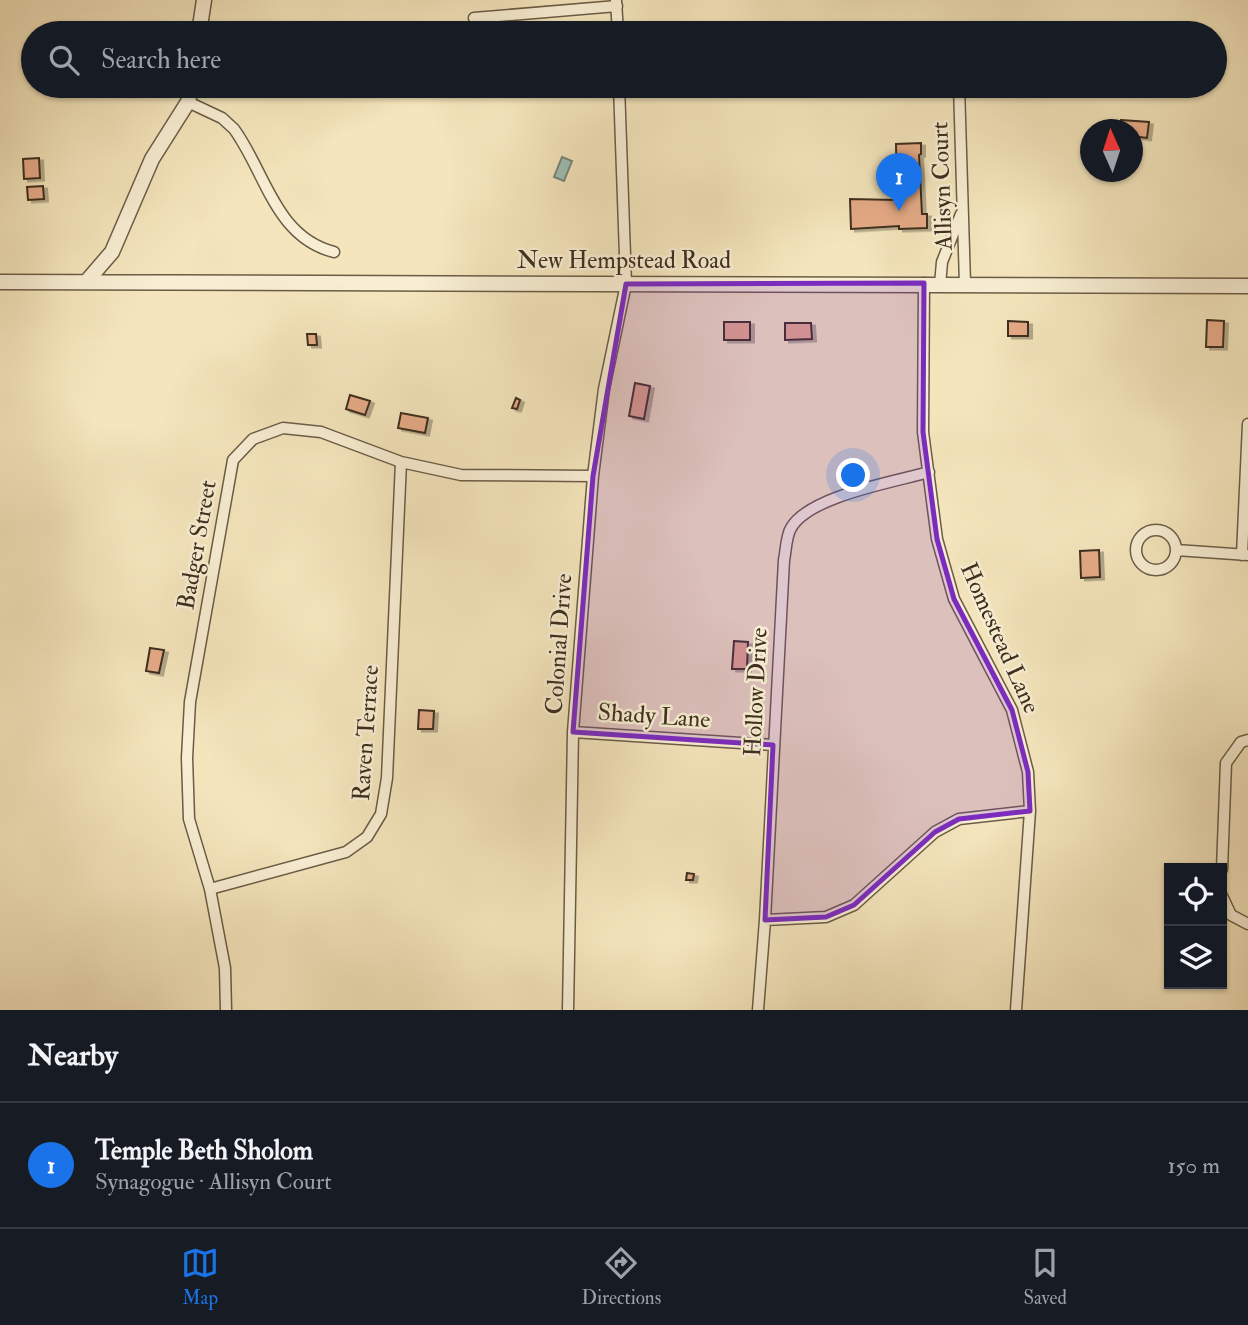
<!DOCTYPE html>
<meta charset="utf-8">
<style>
:root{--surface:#171b24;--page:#20242c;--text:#f1f3f6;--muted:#9ea1a6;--line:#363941;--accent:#1a73e8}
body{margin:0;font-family:"IM FELL Double Pica",serif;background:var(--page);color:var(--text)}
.controls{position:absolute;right:21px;bottom:21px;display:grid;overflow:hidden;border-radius:0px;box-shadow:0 2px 5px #0004}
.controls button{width:63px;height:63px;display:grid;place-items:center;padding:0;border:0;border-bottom:2px solid var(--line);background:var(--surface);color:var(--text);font:35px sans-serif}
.compass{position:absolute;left:1080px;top:119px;width:63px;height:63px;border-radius:50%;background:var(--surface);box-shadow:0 2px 5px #0004;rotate:357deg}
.you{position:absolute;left:854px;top:476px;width:24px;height:24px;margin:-18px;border:5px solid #fff;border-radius:50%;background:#1a73e8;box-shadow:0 0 0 10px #1a73e833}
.badge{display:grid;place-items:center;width:46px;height:46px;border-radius:50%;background:var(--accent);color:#fff;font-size:23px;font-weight:700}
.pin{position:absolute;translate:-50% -58px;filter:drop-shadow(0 2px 4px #0008)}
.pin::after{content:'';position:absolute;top:37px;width:24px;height:21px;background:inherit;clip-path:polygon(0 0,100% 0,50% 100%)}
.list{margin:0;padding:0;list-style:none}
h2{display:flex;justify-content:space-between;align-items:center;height:91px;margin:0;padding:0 28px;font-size:30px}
h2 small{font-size:23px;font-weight:400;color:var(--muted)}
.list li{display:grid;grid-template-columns:46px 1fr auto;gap:21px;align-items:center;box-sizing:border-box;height:126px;padding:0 28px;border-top:2px solid var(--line)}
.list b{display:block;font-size:26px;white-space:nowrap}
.list p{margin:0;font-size:23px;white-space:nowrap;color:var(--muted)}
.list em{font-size:23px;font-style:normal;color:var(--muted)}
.icon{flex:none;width:38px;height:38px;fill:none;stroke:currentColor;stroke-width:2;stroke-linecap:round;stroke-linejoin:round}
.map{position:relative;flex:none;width:1248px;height:1010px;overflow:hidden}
.search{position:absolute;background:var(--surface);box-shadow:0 2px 5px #0004;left:21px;right:21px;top:21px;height:77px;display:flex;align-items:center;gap:18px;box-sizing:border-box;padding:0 24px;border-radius:38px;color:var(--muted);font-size:26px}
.sheet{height:217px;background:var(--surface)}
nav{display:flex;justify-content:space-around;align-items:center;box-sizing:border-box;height:98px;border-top:2px solid var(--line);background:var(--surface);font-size:19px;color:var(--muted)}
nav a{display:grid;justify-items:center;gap:4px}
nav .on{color:var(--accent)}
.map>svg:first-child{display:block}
.water{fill:#9cbfb3;stroke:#768577;stroke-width:2}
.building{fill:#e6ab87;stroke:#3d2e1e;stroke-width:2;filter:url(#shadow)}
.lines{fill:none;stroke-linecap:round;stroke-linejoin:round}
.minor-casing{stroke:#6b5c46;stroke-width:13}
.tertiary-casing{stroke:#6b5c46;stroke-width:17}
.minor{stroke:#f8eed3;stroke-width:10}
.tertiary{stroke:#f8eed3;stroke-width:14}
.marked{fill:#7b2cbf;fill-opacity:0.2;stroke:#7b2cbf;stroke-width:5;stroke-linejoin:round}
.labels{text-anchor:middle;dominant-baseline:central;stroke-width:5;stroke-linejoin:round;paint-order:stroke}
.street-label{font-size:24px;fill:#3d2e1e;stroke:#f8eed3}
</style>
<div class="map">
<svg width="1248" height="1010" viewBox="0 0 1248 1010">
<defs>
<filter id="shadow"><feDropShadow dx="4" dy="2.5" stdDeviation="0" flood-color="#0004"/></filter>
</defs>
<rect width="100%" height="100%" fill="#f4e5bc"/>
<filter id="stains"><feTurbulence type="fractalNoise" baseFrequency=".00286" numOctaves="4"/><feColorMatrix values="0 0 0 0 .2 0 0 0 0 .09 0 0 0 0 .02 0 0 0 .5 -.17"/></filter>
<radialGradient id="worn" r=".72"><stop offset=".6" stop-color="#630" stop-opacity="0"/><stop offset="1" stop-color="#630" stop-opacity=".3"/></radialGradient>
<path class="water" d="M562,157L572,161L564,181L554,177Z"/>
<path class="building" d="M1121,120L1149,122L1147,138L1132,136V130H1120Z
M921,143V154L919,155L922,214H927V228L899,229V226L851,229L850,199L897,200L896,144Z
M39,158L40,178L24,179L23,159Z
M43,186L44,199L28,200L27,187Z
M1207,320L1224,321L1223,347H1206Z
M1008,321L1028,322V336H1008Z
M724,322H750V340H724Z
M785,323H811L812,339L785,340Z
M307,334H316L317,345H308Z
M635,383L650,386L644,419L629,416Z
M350,395L370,401L365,415L346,409Z
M516,398L520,400L517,409L512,408Z
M401,413L428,418L425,433L398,428Z
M1099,550L1100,577L1081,578L1080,551Z
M734,641L748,642L747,669H732Z
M150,648L164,650L159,673L146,671Z
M419,710L434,711L433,729H418Z
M687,873L694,874L693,880H686Z"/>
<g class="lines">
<g class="minor-casing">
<path id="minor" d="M616,1L618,33
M474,18L617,6
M959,86L965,284
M188,102L222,118L234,129C266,173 275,237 334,252
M924,283L923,432L937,539L954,599L1012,710L1028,772L1030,811L1016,1010
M940,285L942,262L961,214
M1136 550a20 20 0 1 1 40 0a20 20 0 1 1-40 0Z
M1176,550L1248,555
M1242,555L1248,424
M573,732L773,745
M1222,869L1226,763L1241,742L1248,740
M210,889L346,852L367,837L381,814L387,778L401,462
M1222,896L1231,915L1248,924
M765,920L826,917L854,905L935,832L959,819L1030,811
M226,1010L225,968L210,889L189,819L187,758L190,702L233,460L253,439L283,428L321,432L401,462L461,475L593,476
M568,1010L573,732L593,476L604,389L626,284L619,86
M758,1010L765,920L784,560C786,551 786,536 791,528C809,496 894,482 929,472"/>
</g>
<g class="tertiary-casing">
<path id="tertiary" d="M199,33L204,0
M87,281L112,252L152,159L188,102L191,86
M0,282L1248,286"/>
</g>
<use href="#minor" class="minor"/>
<use href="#tertiary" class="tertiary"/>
</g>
<path class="marked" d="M924,283L923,432L937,539L954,599L1012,710L1028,772L1030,811L959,819L935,832L854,905L826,917L765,920L773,745L573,732L593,476L626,284Z"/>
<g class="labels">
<g class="street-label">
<text transform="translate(942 186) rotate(-92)">Allisyn Court</text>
<text x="624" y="260">New Hempstead Road</text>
<text transform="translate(197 545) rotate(-80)">Badger Street</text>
<text transform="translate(1000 638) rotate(66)">Homestead Lane</text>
<text transform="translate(559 644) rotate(-86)">Colonial Drive</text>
<text transform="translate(756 692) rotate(-87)">Hollow Drive</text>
<text transform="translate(654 716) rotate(4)">Shady Lane</text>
<text transform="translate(366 733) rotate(-86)">Raven Terrace</text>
</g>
</g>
<rect width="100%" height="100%" filter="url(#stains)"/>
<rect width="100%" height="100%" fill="url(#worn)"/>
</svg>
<div class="controls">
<button><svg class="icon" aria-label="locate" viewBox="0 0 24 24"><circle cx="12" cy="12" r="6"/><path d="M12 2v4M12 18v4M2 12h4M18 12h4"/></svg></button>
<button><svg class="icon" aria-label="layers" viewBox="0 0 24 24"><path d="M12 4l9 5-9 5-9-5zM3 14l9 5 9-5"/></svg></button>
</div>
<svg class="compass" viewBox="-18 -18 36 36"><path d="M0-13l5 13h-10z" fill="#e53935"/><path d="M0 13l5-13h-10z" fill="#9ea1a6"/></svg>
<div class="you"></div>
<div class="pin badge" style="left:899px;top:211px">1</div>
<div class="search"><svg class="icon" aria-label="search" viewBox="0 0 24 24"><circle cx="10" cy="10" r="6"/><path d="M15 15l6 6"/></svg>Search here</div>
</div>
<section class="sheet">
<h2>Nearby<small></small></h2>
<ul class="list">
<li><span class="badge">1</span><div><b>Temple Beth Sholom</b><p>Synagogue · Allisyn Court</p></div><em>150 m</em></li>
</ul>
</section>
<nav>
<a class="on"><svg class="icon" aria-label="map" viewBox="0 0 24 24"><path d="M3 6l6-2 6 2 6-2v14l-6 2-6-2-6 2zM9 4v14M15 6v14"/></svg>Map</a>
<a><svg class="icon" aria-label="directions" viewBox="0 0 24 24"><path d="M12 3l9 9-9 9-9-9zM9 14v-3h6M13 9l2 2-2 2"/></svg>Directions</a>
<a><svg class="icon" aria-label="saved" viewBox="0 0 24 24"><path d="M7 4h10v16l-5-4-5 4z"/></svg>Saved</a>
</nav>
